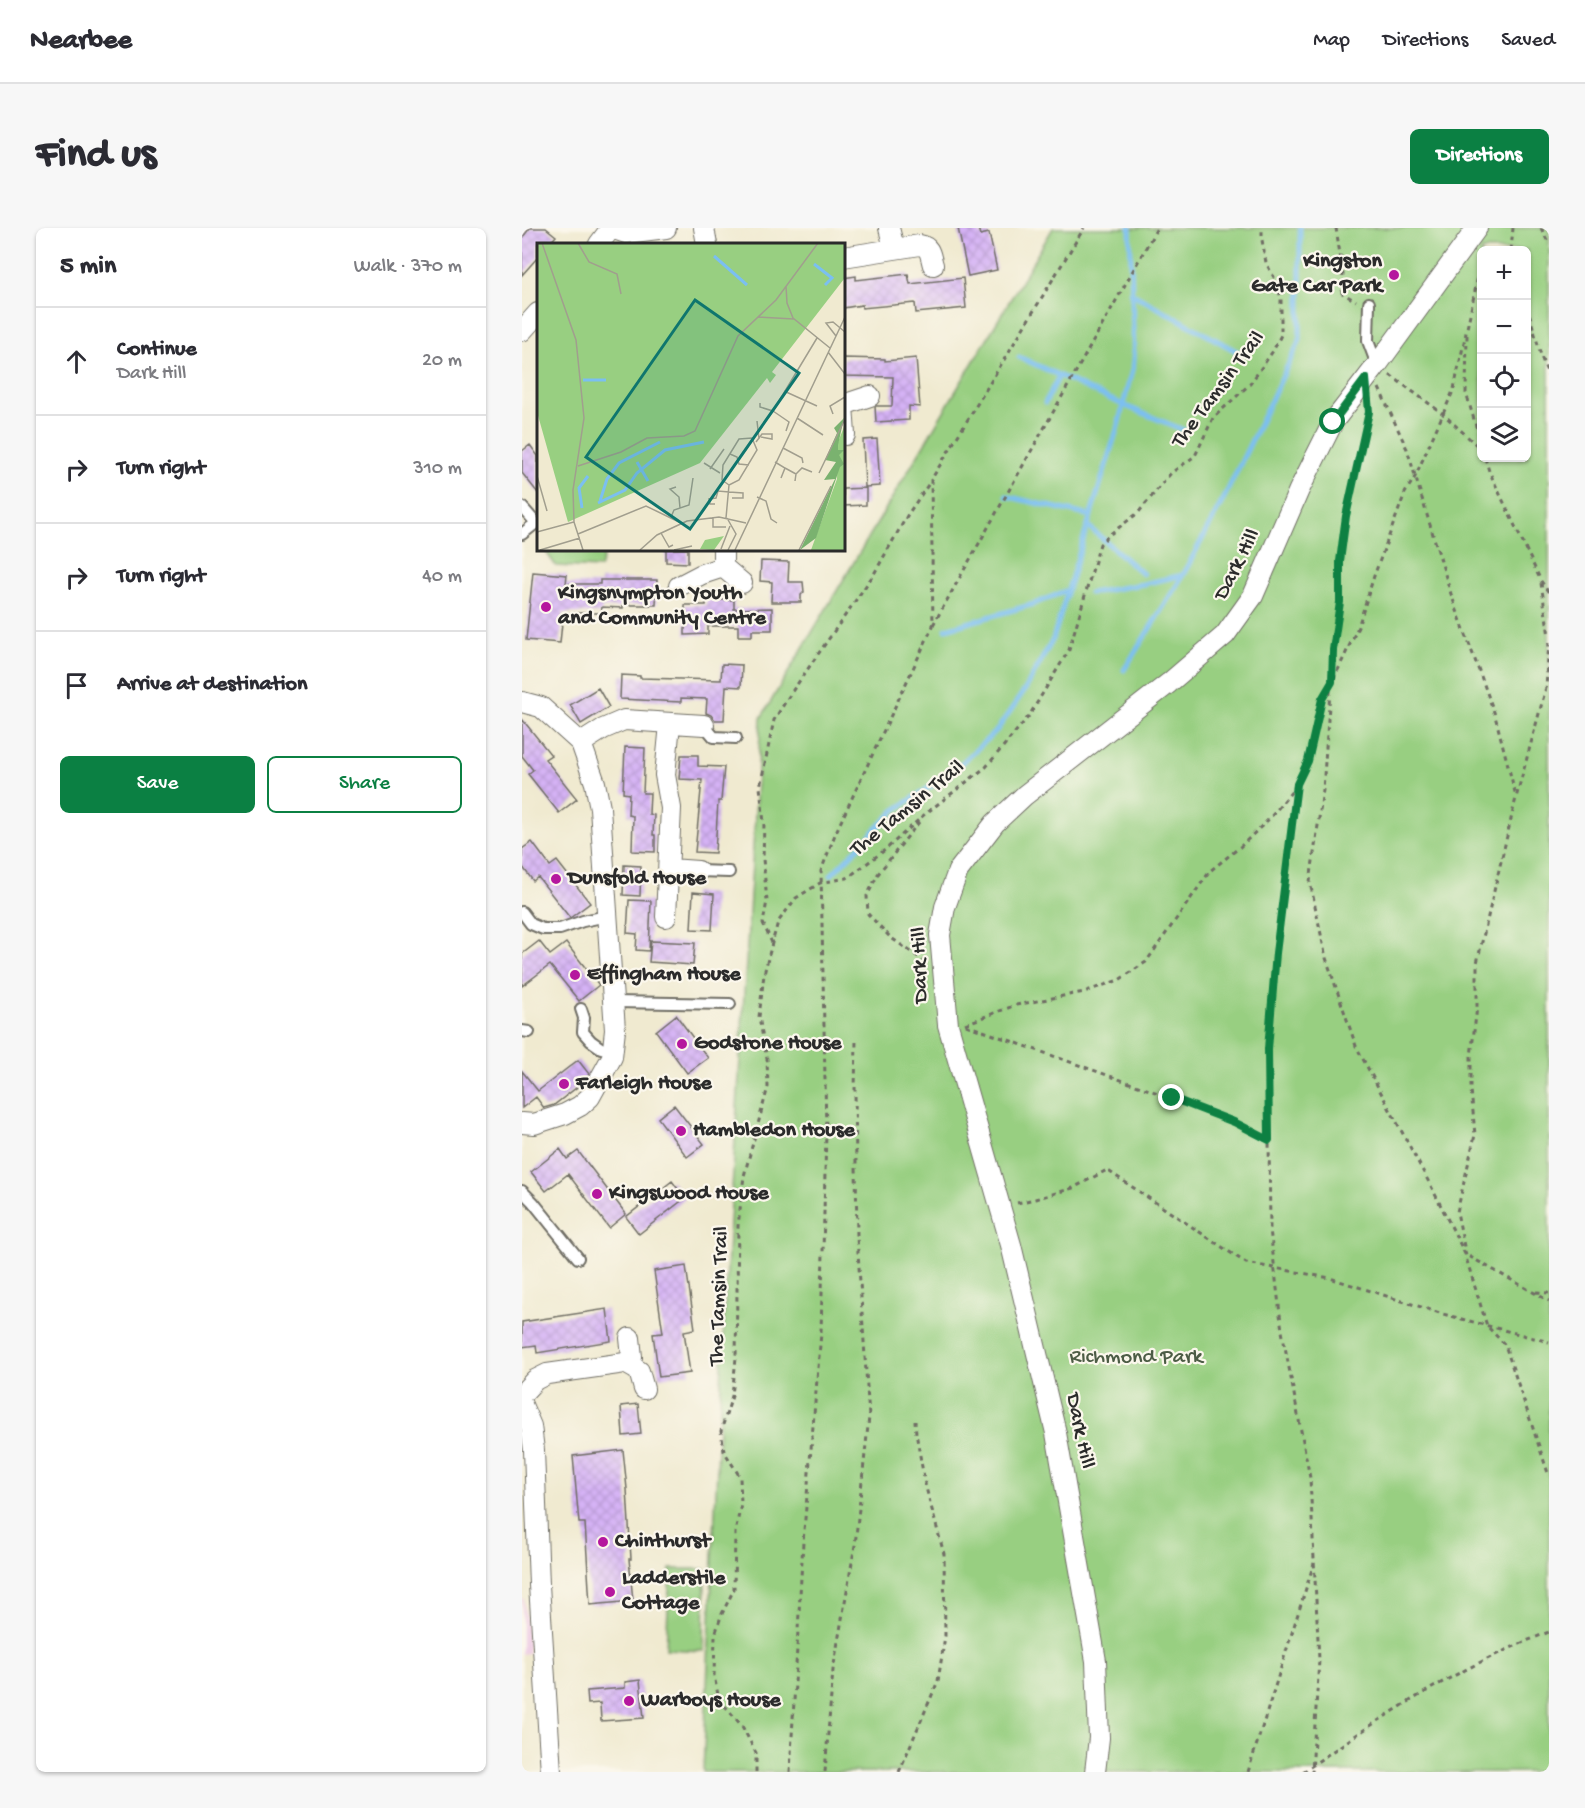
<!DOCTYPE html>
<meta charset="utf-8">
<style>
:root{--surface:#fff;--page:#f7f7f7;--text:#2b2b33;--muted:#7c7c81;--line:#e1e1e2;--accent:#0b8043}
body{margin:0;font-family:"Gochi Hand",sans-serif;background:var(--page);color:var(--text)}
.controls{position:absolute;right:18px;top:18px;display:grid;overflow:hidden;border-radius:9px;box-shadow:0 2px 4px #0004}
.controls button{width:54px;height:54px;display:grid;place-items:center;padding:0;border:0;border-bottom:2px solid var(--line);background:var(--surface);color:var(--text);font:30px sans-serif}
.stop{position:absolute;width:18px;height:18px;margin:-14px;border:4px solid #0b8043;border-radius:50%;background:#fff}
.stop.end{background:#0b8043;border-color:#fff;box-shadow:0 2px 6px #0008}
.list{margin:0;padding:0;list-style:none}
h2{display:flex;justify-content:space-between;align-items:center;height:78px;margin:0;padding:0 24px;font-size:26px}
h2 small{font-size:20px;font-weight:400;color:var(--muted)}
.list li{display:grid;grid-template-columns:39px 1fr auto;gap:18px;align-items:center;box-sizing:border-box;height:108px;padding:0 24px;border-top:2px solid var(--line)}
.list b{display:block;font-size:22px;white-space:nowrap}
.list p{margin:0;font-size:20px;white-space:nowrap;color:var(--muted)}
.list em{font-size:20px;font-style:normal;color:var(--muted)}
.actions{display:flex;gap:12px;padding:18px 24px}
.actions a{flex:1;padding:14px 0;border:2px solid var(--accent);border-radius:9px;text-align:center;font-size:21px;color:var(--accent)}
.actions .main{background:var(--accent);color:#fff}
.icon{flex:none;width:33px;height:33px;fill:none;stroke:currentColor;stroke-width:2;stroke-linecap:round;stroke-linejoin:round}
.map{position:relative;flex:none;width:1027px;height:1544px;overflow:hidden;border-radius:9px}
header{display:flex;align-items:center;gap:36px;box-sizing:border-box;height:84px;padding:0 30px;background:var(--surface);border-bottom:2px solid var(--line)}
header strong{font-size:28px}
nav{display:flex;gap:33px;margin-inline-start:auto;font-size:21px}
.intro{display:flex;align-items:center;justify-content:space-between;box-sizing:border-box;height:144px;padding:0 36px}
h1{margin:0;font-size:42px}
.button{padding:15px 27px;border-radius:9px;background:var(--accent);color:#fff;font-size:21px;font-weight:700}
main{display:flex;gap:36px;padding:0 36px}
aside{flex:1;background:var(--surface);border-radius:9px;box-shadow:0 2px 4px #0004}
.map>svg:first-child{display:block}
.built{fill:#efd0e5}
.green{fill:#98cf81;stroke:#627d56;stroke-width:1.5;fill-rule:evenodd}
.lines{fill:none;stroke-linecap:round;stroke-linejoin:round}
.stream{stroke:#7bbff1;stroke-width:5}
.building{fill:url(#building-cross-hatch)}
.service-casing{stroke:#706e65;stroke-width:14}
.minor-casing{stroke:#706e65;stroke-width:22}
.path{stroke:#706e65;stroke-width:3;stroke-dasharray:4.5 4.5;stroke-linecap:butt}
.service{stroke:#fff;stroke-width:10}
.minor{stroke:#fff;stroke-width:20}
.route{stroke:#0b8043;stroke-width:8}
.poi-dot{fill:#b5179e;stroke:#fbf7ec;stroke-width:2}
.labels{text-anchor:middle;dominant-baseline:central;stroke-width:4.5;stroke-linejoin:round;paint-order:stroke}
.poi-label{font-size:22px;font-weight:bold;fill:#2b2b2b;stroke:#fbf7ec;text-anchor:start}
.street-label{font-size:22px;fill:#2b2b2b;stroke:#fbf7ec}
.park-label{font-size:22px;fill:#4c5c45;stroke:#fbf7ec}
.inset-river{fill:none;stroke:#7bbff1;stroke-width:3}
.inset-road{fill:none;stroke:#a19e8e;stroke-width:1.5}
.view{fill:#0f766e;fill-opacity:0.15;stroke:#0f766e;stroke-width:3}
.inset-edge{fill:none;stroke:#2b2b2b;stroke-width:3}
</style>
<header>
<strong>Nearbee</strong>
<nav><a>Map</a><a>Directions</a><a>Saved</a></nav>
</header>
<div class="intro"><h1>Find us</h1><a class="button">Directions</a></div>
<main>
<aside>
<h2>5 min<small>Walk · 370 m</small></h2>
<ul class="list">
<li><svg class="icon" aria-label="ahead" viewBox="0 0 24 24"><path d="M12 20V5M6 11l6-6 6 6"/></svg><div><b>Continue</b><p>Dark Hill</p></div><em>20 m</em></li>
<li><svg class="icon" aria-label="right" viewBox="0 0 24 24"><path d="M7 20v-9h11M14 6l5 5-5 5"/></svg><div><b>Turn right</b></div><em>310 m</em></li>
<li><svg class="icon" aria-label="right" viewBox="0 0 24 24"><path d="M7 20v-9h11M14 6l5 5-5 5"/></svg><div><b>Turn right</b></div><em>40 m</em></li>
<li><svg class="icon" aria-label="arrive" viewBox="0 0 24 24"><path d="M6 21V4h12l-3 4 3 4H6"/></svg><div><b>Arrive at destination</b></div></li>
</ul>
<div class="actions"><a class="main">Save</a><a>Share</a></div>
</aside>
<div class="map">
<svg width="1027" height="1544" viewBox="0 0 1027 1544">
<defs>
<pattern id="building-cross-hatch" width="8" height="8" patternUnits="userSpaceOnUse" patternTransform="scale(1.5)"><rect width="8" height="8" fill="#d5b2f5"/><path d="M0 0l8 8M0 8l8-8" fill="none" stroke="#b799d2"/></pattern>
</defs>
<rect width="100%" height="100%" fill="#fbf7ec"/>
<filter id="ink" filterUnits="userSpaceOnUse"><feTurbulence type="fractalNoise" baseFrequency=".0167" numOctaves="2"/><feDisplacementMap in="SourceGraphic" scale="12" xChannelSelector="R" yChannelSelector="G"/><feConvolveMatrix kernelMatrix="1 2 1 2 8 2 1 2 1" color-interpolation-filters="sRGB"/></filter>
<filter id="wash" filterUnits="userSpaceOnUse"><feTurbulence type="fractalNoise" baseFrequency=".008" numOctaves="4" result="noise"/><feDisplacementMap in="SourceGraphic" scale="24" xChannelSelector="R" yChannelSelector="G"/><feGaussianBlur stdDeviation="1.35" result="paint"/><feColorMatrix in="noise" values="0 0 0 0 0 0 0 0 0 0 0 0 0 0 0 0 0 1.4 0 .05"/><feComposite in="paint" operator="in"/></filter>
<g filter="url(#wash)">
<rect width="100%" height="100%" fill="#f0ead0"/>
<path class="built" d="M0,1371H2L7,1425L0,1426Z"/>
<path class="green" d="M531,0H1027V1544H181L202,1091L239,490ZM960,22H1005V230H960Z
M22,321H82L81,330L78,340L34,338Z
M148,1341H183L182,1423L144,1421Z"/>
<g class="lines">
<path class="stream" d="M609,65L716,124
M497,129L601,177L664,203
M523,175L537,148
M484,268L569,288
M566,298L621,346
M568,365L621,356L661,347
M424,401L512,376L546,362
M602,442L661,347L701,272L778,112V0
M309,647L373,582L428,546L475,502L504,460L531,411L596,198L612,134L608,0"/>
</g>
<g id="blocks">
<path class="building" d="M8,0H24L34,8L27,16H16V29L0,47V10Z
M436,0H456L458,7L467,5L475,42L446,48Z
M386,46L388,56L441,50L444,80L394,85L393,75L340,80V77L321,80V50L334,48V52Z
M321,130L363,131V133L394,130L398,179L387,178V192L354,194L353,178H370L371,149L321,148Z
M355,211L358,258L343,259L341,212Z
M8,217L16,228V265L0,245V223Z
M344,260V277L321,278V261Z
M144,321H166V335L144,334Z
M239,333L267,334L266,354H281L282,364L279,367V374H249L250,354L238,353Z
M11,344L45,347L44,356H78V352H135L134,377H101V380L80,379L79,385H41L38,415L4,412Z
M184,372H212V381L250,380V402H230V408H216V398H186V406L163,407V377H184Z
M200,436L220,437L219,459L204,458L202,492H193L189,487L184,485L185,471L159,470V474L98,471L99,447L118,448V450L199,452Z
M76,460L87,479L59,496L48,477Z
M0,491L29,527L23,531L55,571L37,585L6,546L11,542L0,528Z
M103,519L123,520L121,565H128L127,586L132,587L131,607H133V624L110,623L111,588L106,587L107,566L101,565Z
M159,527H176V538L202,539L199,573H196L193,625L173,624L180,552L157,551Z
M10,614L28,638L35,633L68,675L48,690L16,649L11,653L0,638V621Z
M102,637L119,638L118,668L101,667Z
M171,664L192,666L190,702L169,701Z
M107,672L129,673L127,723L114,722L115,706L105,705Z
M17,713L28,727L44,715L77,757L57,773L28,737L0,758V726Z
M129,713L173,715L171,737L127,734Z
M154,787L186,830L165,845L134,803Z
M56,832L67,846L63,853L32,877L22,880L14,869L0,880V843L16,863Z
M152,877L182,916L165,929L136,890Z
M38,921L45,931L56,923L104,986L87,1000L46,946L24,963L9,944Z
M150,953L163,970L117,1006L104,989Z
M164,1038L173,1101L162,1103L168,1145L137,1149L131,1106L141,1105L132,1043Z
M85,1081L89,1113L15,1125L14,1117L0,1119V1094Z
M116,1176L119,1206L101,1208L99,1178Z
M101,1222L105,1261L109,1331H107L111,1373L68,1377L63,1295H57L51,1228Z
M118,1452L122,1490L79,1493L78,1475L66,1476L65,1463L103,1460V1454Z"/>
</g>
</g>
<g filter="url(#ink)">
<use href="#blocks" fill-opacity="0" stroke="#706e65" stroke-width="1.5"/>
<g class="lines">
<g class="service-casing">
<path id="service" d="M847,75L846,113L855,137
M0,279L14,295L0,306
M182,497L192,509L214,510
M176,643L207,644
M0,684L9,696L21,701H38L61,693L85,688
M92,774L208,776
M59,781L62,790L61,804L69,813L79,820L91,823
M0,803L7,804
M0,963L11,974L56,1030"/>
</g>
<g class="minor-casing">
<path id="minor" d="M89,0L104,5L144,0
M182,0L185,16
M367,0L372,20
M77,16L89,0
M321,29L398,17C409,19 408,28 411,37
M0,103L16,85
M323,207L321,177L348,168
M201,321V339L220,355
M157,358L180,346L201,339
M0,474L19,479L59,515L73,555L78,580L93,802L90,829L68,869L58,878L43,886L12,896L0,895
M59,515L81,501L102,492L182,497
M148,641L176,643
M144,689L149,580L143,547L148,496
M103,1135L110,1129L108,1110
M0,1166L13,1152L25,1146L103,1135L117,1143L122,1161
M0,1177L9,1198L12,1222L17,1357L29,1544
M573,1544L577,1510L574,1433L534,1205L489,1017L426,797L418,707L423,679L436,643L473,595L503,567L647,455L703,407L731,368L777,262L811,194L855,137L955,0"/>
</g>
<path class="path" d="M814,0L821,46L820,65L834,73
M1019,0L1027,16
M989,22L991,0
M1005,78L1020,131L1027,149
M945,107L944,165L960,218
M868,147L920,185L960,222
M857,160L885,221L929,366L972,484L994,568
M847,178V184L823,288L818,333V374L811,421L801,562L788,654L804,730L834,818L910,960L943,1026L1027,1073
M963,230L967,243L1019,353L1027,365
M1019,355L1027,408
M411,397L635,0
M1027,414L1024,460L994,570L955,735V779L949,828V861L953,907L935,984L945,1033L965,1098L983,1117L1027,1248
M775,557L754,725L746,821L748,1001L760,1103L788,1250L797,1432L790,1544
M397,594L356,646L345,668L346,686L368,709L402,733
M250,715L241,695L245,673L241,631L242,595L238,559L252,492L269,465L352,346L386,286L408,254
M443,796L494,777L562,764L597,752L624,734L688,643L718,619L748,590L775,557L786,533L800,471L816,442L836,399L852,348L883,265L893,249L932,161L960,30
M444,797L650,870L712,894L746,912
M495,975L513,971L551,960L585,942L724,1035L808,1050L921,1086L1027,1114
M1014,1064L1027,1065
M234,1544V1525L220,1498L197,1471L192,1448L193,1407L199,1388L212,1361L213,1305L219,1276L218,1249L202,1223L199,1203L210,1168L214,1130L216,998L222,948L246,859L245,831L237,789L242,746L250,715L256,694L274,670L298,655L325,650L363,622L403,586L464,539L507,488L547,422L578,316L587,307L616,285L649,245L673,228L691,190L728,156L751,123L759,107V70L753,51L744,35L740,12V0
M268,1544L281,1314L299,1105L304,904L299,643L314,604L411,398L409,252L562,0
M303,1544L311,1442L333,1317L347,1189L335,1009L333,863L334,812
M377,1544L416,1453L423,1408L422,1326L403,1256L394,1205L393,1193
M726,1544L792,1335
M781,1544C858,1489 938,1438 1027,1404"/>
<use href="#service" class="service"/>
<use href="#minor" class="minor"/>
</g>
</g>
<g class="lines" filter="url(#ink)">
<path class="route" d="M650,870L712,894L747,912L746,821L754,725L775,556L786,533L800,471L810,454L811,422L818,374V333L824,288L847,184L844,150L811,194"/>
</g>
<g class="poi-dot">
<circle cx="872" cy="47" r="6"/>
<circle cx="24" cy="379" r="6"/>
<circle cx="34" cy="651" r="6"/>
<circle cx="53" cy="747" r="6"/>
<circle cx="160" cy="816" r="6"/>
<circle cx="42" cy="856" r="6"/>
<circle cx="159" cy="903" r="6"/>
<circle cx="75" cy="966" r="6"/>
<circle cx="81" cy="1314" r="6"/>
<circle cx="88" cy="1364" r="6"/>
<circle cx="107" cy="1473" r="6"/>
</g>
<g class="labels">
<g class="poi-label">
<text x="860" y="34" text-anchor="end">Kingston<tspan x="860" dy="25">Gate Car Park</tspan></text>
<text x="36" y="366">Kingsnympton Youth<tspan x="36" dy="25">and Community Centre</tspan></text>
<text x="46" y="651">Dunsfold House</text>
<text x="65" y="747">Effingham House</text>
<text x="172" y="816">Godstone House</text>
<text x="54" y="856">Farleigh House</text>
<text x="171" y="903">Hambledon House</text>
<text x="87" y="966">Kingswood House</text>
<text x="93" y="1314">Chinthurst</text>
<text x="100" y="1351">Ladderstile<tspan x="100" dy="25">Cottage</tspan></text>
<text x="119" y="1473">Warboys House</text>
</g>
<g class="street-label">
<text transform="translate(697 162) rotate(-53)">The Tamsin Trail</text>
<text transform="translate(716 337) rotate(-63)">Dark Hill</text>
<text transform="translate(386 581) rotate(-39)">The Tamsin Trail</text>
<text transform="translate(399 737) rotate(-92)">Dark Hill</text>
<text transform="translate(198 1068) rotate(-88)">The Tamsin Trail</text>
<text transform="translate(557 1203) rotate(78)">Dark Hill</text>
</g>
<g class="park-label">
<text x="614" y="1130">Richmond Park</text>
</g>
</g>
<g transform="translate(15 15)">
<rect width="308" height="308" fill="#f0ead0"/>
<path d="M307,184V307H274L300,236L301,199Z" fill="#98cf81"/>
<path d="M307,175L301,202V207H307L302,212L307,221L303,224L279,295L263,307L298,236L287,237L299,219L288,217L300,190L297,185Z" fill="#7ab26f"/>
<path d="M0,0H307V36L235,129L239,132L233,140L230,135L163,220L31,279L0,169ZM187,293L177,307L163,306L168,297Z" fill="#98cf81"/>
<path class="inset-river" d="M177,13L210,42M277,21L295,35L288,42M46,137H69M100,219L111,238M63,258L70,236L82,220L123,199M61,260L88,247L100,230L128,207L167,199M45,265L42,245L51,233"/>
<path class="inset-road" d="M41,0L52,19L80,31L84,51M249,43L250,60L256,75L293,105M221,74L257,76M299,93L289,80L296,79L308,89M291,109L308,131M247,148L280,163M223,160V164L236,168L280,95M236,168L252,179L249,188M296,171L293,163L308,154M260,175L286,192M220,178L222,196M219,199L225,191H235V196L224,194M246,205L265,215L266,220M193,211L200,214L202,221L212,222M238,219L248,225L244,235M167,220L183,230M41,223L84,209L110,195L147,193L158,188L201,93L239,57L281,0M248,225L259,231L258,238M173,226L187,206M282,230L308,176M259,231L265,225L275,229M0,233L10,268M139,244L133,246L142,254L143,265M192,249L206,250V255H195M220,254L229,258L234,276L240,280M178,261H173L172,256L179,255L181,248L192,249M134,274L137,267L152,262L156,235M176,274V284H189M189,275L192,242L202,237L220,207L215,195L202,196L186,222L185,237L192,242M190,275L199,291L191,307M37,279L46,307M0,289L37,279L36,247L47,175L39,97L5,0M124,290L132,304L136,302M41,291L109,263L144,280M184,306L193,283M3,307L43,295M103,307L120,292L150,278L182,274L209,280M137,307L155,303M198,307L308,74M262,307L294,243"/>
<path class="view" d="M158,57L262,130L153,286L49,214Z"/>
<rect width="308" height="308" class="inset-edge"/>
</g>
</svg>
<div class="controls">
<button>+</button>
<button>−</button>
<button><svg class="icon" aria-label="locate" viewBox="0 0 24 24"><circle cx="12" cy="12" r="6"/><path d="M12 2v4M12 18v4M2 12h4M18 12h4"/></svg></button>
<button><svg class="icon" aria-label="layers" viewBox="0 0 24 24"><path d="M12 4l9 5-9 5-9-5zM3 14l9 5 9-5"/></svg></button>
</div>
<div class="stop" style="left:811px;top:194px"></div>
<div class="stop end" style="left:650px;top:870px"></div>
</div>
</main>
